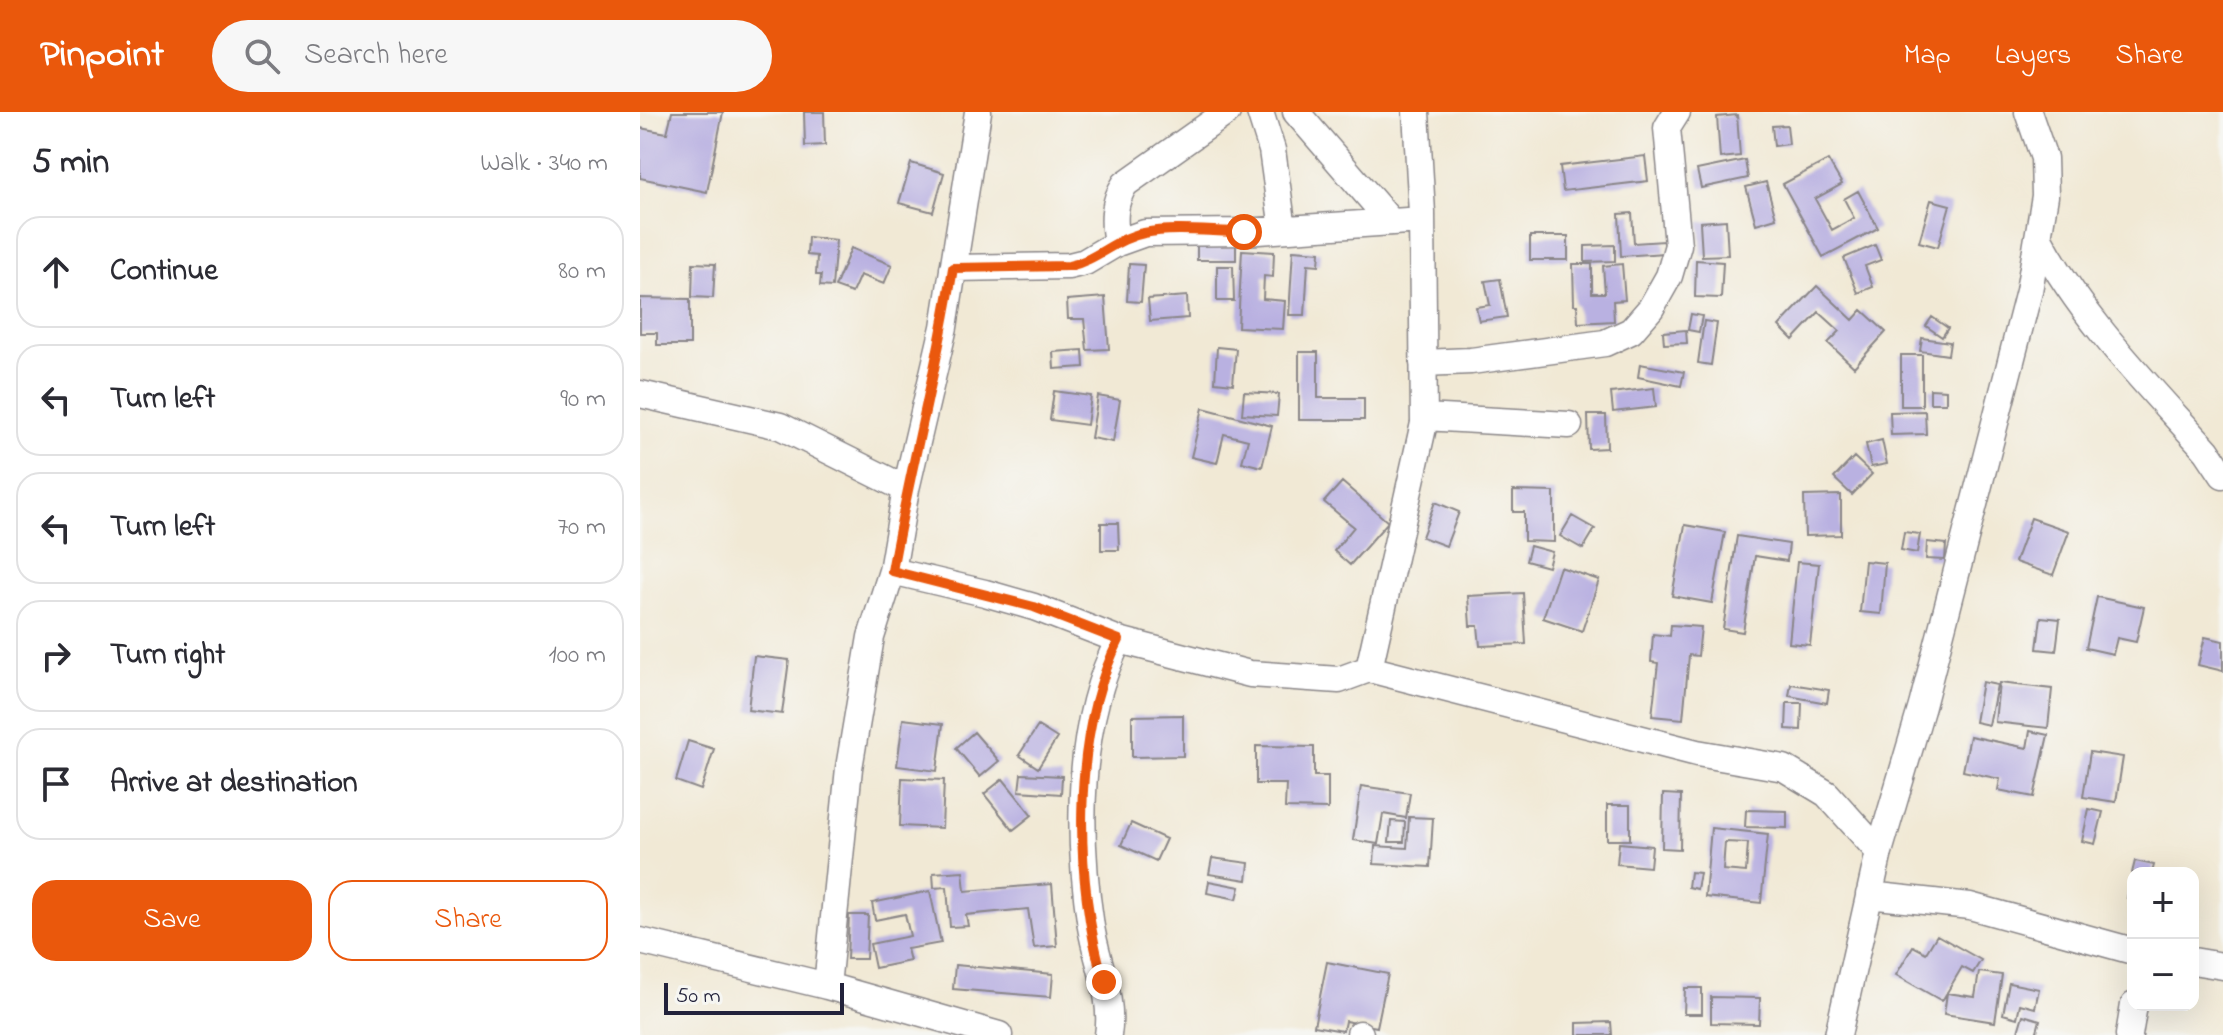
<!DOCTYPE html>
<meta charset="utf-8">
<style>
:root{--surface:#fff;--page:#f7f7f7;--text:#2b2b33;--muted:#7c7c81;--line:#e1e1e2;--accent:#ea580c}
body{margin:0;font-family:"Indie Flower",sans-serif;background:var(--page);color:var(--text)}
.controls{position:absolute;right:24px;bottom:24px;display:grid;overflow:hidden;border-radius:16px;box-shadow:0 8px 32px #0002}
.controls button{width:72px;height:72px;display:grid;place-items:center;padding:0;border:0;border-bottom:2px solid var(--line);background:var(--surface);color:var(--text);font:40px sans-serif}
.scale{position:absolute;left:24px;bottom:20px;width:180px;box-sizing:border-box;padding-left:8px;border:4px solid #22223b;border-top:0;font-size:22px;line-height:28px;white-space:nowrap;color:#22223b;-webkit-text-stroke:6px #f6f6f2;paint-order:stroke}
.stop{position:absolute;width:24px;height:24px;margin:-18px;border:6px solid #ea580c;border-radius:50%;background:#fff}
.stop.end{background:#ea580c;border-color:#fff;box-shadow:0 2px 8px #0008}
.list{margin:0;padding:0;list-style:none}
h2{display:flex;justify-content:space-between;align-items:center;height:104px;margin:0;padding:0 32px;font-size:34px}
h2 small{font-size:26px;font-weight:400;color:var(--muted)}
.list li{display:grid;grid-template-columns:52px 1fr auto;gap:24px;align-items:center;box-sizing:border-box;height:112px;margin:0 16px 16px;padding:0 16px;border:2px solid var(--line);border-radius:24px}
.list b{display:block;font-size:30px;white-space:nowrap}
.list em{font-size:26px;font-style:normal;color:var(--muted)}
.actions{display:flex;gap:16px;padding:24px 32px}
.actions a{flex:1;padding:18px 0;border:2px solid var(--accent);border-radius:24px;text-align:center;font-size:28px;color:var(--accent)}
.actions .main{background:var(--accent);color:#fff}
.icon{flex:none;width:44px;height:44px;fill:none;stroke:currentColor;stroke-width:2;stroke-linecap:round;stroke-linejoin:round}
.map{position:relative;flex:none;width:1583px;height:923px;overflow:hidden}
header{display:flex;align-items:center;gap:48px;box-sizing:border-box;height:112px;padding:0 40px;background:var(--accent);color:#fff}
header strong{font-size:38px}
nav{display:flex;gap:44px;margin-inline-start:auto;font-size:28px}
.search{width:560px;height:72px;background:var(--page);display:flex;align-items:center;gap:20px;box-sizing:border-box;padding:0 28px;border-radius:44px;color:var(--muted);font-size:30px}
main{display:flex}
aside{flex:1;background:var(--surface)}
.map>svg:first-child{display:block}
.building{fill:#b9b1e1;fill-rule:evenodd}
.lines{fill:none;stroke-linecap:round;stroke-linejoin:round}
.minor-casing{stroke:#8a8688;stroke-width:29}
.minor{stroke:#fff;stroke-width:26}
.route{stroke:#ea580c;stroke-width:10}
</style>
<header>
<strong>Pinpoint</strong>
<div class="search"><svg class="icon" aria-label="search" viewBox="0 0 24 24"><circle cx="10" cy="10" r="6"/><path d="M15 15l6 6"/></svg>Search here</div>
<nav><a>Map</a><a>Layers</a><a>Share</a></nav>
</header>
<main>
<aside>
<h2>5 min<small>Walk · 340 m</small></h2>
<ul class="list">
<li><svg class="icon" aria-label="ahead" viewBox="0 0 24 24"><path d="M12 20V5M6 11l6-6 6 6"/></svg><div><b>Continue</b></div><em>80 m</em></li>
<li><svg class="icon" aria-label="left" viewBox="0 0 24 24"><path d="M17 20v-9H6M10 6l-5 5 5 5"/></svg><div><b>Turn left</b></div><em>90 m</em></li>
<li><svg class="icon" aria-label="left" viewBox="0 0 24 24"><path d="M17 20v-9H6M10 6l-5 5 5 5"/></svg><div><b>Turn left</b></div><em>70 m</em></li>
<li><svg class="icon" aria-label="right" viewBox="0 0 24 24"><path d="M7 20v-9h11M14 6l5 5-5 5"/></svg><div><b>Turn right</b></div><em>100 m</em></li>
<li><svg class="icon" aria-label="arrive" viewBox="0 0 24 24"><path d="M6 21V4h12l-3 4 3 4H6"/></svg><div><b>Arrive at destination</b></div></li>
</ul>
<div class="actions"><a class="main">Save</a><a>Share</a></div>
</aside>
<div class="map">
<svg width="1583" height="923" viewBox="0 0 1583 923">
<rect width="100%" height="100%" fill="#f6f6f2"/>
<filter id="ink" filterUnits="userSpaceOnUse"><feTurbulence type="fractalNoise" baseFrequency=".0125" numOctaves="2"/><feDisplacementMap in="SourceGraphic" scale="16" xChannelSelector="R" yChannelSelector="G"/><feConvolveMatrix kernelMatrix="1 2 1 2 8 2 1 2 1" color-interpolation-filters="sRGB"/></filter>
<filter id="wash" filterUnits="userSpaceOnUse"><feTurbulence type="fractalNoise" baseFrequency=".006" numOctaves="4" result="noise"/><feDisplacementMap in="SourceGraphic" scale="32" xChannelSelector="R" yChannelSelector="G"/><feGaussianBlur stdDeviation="1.8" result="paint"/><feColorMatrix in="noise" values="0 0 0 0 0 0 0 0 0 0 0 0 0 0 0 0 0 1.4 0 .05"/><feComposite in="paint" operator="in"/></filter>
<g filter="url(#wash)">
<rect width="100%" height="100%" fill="#f1e9d5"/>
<g id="blocks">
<path class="building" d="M32,0H83L67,80L0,66V16L27,21Z
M164,0H184L185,33L165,34Z
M1097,3L1100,44L1080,46L1077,5Z
M1147,13L1149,32L1134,34L1132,14Z
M1005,44L1008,69L923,79L920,54Z
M1105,48L1108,66L1061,76L1057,58Z
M1188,48L1202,72L1175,87L1192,118L1214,106L1204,87L1218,79L1238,116L1183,145L1143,72Z
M271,51L304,61L293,100L259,91Z
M1126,70L1136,106L1116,112L1106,75Z
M1291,88L1310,93L1298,135L1279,130Z
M992,101L994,131L1024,129L1025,141L981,144L979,102Z
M1086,108L1088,143L1062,144L1060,110Z
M890,124H928V148H890Z
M168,125L196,128L192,175L180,174L181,163H176L177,144L167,143Z
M557,131H596V148H557Z
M975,133V149L945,150V134Z
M1235,133L1241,148L1225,154L1233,175L1218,181L1204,146Z
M211,136L252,153L244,172L220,163L212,181L195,175Z
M602,138L634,140L633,165L624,164L623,187L645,189L643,217L598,215Z
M653,138L680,140L679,153L668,152L665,203H649Z
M1056,148L1083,150L1081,186L1055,185Z
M53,151L75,152L73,186L52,185Z
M489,152L504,153L501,190L487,189Z
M933,152H952V181H965L963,154L982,152L985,188L973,189L974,209L938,211L937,193H934Z
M577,154H593L594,189H577Z
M860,167L867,205L839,209L836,195L850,193L845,169Z
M1177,174L1213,208L1222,198L1246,220L1214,255L1188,231L1200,219L1179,200L1153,228L1139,214Z
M547,184L548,206L510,209L508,187Z
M465,185L469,237L447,238L444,207H428L427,188Z
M0,186L50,187V233H17V221H0Z
M1051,202L1062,204L1059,220L1048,218Z
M1292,205L1308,216L1302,225L1286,214Z
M1064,209L1077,211L1071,253L1058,251Z
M1046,218L1047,231L1024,232L1023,220Z
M1282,226L1310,230L1308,243L1280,239Z
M577,235L596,237L593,272L575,270Z
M443,238L444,255L414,257L413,240Z
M659,240H678V286H724V308H659Z
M1261,243H1282V294H1261Z
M1000,252L1044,260L1041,274L998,265Z
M1014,276L1016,295L973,300L971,281Z
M1290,277L1306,278V291H1290Z
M414,279L451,284L447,313L410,308Z
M604,280L639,282L637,304L602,302Z
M458,284L480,288L473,330L451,326Z
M563,296L632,314L622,355L602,350L608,328L584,322L577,351L551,345Z
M1285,299L1286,322L1251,323L1250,300Z
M948,303H966L967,336L949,337Z
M1242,328L1247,352L1231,355L1226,332Z
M1214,345L1232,362L1212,383L1194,366Z
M702,370L748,410L710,453L694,439L714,415L684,390Z
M873,379L914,380V430L884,429V400H873Z
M1201,383V423L1165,424L1164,384Z
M795,390L819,400L806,434L782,425Z
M932,404L955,417L943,437L920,424Z
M1391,406L1429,419L1413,463L1375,450Z
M461,411H478L479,438H461Z
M1045,413L1085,420L1072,491L1032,484Z
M1264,420L1280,422L1277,441L1261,438Z
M1097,424L1149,432L1147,449L1115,444L1103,520L1083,517Z
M1287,430L1306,432L1305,448L1286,447Z
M890,434L912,440L908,455L886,449Z
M1225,449L1245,451L1241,502L1220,500Z
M1157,450L1179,452L1170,533L1149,531Z
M920,455L959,468L942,519L903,506Z
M883,481L886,532L840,534L838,514H830L828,484Z
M1457,485L1504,495L1496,530L1477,526L1473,542L1446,536Z
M1401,505L1420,507L1416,539L1397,537Z
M1031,513L1061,515L1058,544L1049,543L1043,607L1012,604L1018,551L1011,550L1013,522L1030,524Z
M1565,525L1583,529V559L1558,553Z
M114,544L149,548L142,602L108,598Z
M1342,570L1357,573L1349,613L1335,610Z
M1359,571L1412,577L1408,616L1355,610Z
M1151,572L1189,578L1187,591L1149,584Z
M1147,591H1162L1161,618L1146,617Z
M543,603V644L492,645V604Z
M263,607L303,612L297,659L257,654Z
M398,614L417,626L398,656L379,643Z
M1390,619L1408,623L1394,685L1358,678L1360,667L1323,659L1330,624L1387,636Z
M334,620L359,649L340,665L316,636Z
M48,629L74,637L61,678L36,669Z
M616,634L674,635V664H688V697L645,696L646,672H616Z
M1450,640L1483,645L1476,690L1443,685Z
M381,662L422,664L421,682L379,679Z
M262,666L304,668L302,716L260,714Z
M363,667L392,703L373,718L344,682Z
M721,674L770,681L766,706L743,702L738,732L713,728Z
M1023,682L1041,683L1040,737L1022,736Z
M967,693H990V728H967Z
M1449,697L1463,700L1455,732L1442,729Z
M1106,698L1147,699V716L1105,715Z
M769,705L793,706L790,755L734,752L735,734L767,736Z
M751,709L765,710L764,730H749Z
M491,711L526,727L516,749L481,733Z
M1071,716L1128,722L1121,791L1065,785ZM1085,730L1108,731L1106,760L1083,758Z
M979,731L1012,734L1010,755L977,752Z
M572,746L609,751L607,768L569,762Z
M1495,749L1514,753L1512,761H1492Z
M323,759L325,779L412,772L417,834L394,836L388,797L326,803L328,814L310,815L307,775L294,776L293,761Z
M1050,760L1060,761L1057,777L1048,775Z
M1493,764V787L1487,786Z
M569,769L600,775L597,787L567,781Z
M290,779L301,831L267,837L270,849L235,856L230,832L270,824L265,802L235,808L232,791Z
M209,803H228L226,847H207Z
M1297,823L1341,848L1333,861L1322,855L1302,889L1256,863L1273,834L1286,841Z
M687,850L748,862L737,915L705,909L703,919L674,914Z
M315,853L413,862L411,885L313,877Z
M1339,860L1362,863L1355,910L1304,902L1307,881L1335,885Z
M1369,871L1399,877L1395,896L1380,892L1377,906L1363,902Z
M1045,876H1062V902H1044Z
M1071,885L1120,886L1119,912L1071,911Z
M1383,903L1400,908L1396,923H1377Z
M971,910L972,923H937V911Z"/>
</g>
</g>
<g filter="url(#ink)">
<use href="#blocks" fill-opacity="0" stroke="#8a8688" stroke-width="2"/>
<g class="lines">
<g class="minor-casing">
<path id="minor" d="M620,0L632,38L643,117
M656,0L751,110
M1399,126C1442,207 1506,271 1567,339L1583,363
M477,131C473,109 473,90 485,72L587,0
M313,156L429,154L445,150L477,131L505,121L604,120L782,108
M783,251L831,249L965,231L991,219L1011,196L1029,164L1038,133L1027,16L1037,0
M0,282L140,314L266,377
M784,305L929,313
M252,459L345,481L394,495L479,528L610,562L699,568L729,557L784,311L782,101L776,0
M729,557L1057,641L1144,656L1187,682L1239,740
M1229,783L1330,794L1493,839
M0,829L187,874L359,923
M1553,849L1583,854
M187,874L209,656L231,525L252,459L266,377L304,215L338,0
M468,923C474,886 457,851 451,815C437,723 436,612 479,528
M720,923V922
M1198,923L1239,740L1282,594L1389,179L1405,84L1404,46L1388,0
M1489,923L1494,893"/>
</g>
<use href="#minor" class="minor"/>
</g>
</g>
<g class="lines" filter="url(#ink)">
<path class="route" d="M464,870C434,770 431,622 479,528L394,495L252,459C270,357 297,258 313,156L429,154C457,148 476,126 504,121C535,115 572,120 604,120"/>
</g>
</svg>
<div class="controls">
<button>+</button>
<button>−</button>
</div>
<div class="scale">50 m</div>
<div class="stop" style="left:604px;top:120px"></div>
<div class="stop end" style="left:464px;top:870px"></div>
</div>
</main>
